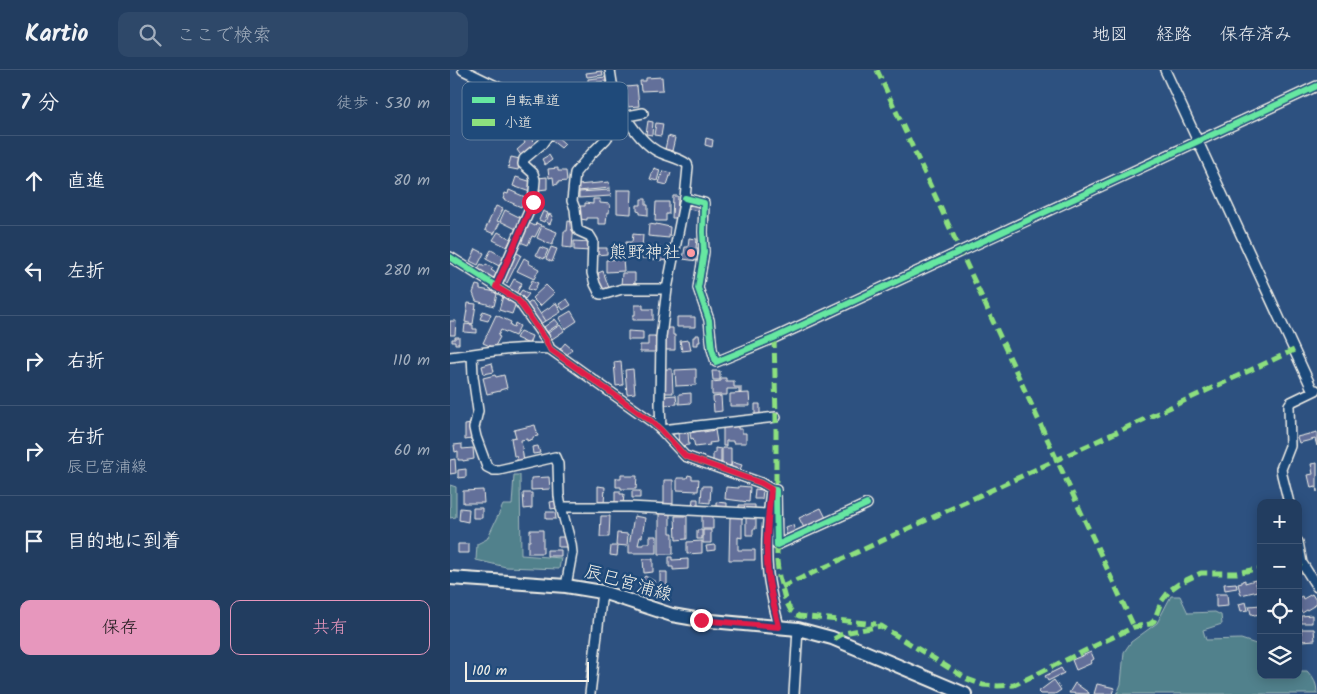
<!DOCTYPE html>
<html lang="ja">
<meta charset="utf-8">
<style>
:root{--surface:#223d60;--page:#2e4869;--text:#f1f3f6;--muted:#a2aebd;--line:#3f5675;--accent:#e797bd}
body{margin:0;font-family:Kalam,"Klee One",sans-serif;background:var(--page);color:var(--text)}
.controls{position:absolute;right:15px;bottom:15px;display:grid;overflow:hidden;border-radius:10px;box-shadow:0 2px 12px #0003}
.controls button{width:45px;height:45px;display:grid;place-items:center;padding:0;border:0;border-bottom:1px solid var(--line);background:var(--surface);color:var(--text);font:25px sans-serif}
.scale{position:absolute;left:15px;bottom:12px;width:124px;box-sizing:border-box;padding-left:5px;border:2px solid #f4f1e8;border-top:0;font-size:14px;line-height:18px;white-space:nowrap;color:#f4f1e8;-webkit-text-stroke:4px #1f4a7a;paint-order:stroke}
.stop{position:absolute;width:15px;height:15px;margin:-11px;border:4px solid #e11d48;border-radius:50%;background:#fff}
.stop.end{background:#e11d48;border-color:#fff;box-shadow:0 1px 5px #0008}
.list{margin:0;padding:0;list-style:none}
h2{display:flex;justify-content:space-between;align-items:center;height:65px;margin:0;padding:0 20px;font-size:21px}
h2 small{font-size:16px;font-weight:400;color:var(--muted)}
.list li{display:grid;grid-template-columns:32px 1fr auto;gap:15px;align-items:center;box-sizing:border-box;height:90px;padding:0 20px;border-top:1px solid var(--line)}
.list b{display:block;font-size:19px;white-space:nowrap}
.list p{margin:0;font-size:16px;white-space:nowrap;color:var(--muted)}
.list em{font-size:16px;font-style:normal;color:var(--muted)}
.actions{display:flex;gap:10px;padding:15px 20px}
.actions a{flex:1;padding:11px 0;border:1px solid var(--accent);border-radius:10px;text-align:center;font-size:18px;color:var(--accent)}
.actions .main{background:var(--accent);color:#111}
.icon{flex:none;width:28px;height:28px;fill:none;stroke:currentColor;stroke-width:2;stroke-linecap:round;stroke-linejoin:round}
.map{position:relative;flex:none;width:867px;height:624px;overflow:hidden}
header{display:flex;align-items:center;gap:30px;box-sizing:border-box;height:70px;padding:0 25px;background:var(--surface);border-bottom:1px solid var(--line)}
header strong{font-size:24px}
nav{display:flex;gap:28px;margin-inline-start:auto;font-size:18px}
.search{width:350px;height:45px;background:var(--page);display:flex;align-items:center;gap:12px;box-sizing:border-box;padding:0 18px;border-radius:10px;color:var(--muted);font-size:19px}
main{display:flex}
aside{flex:1;background:var(--surface)}
.map>svg:first-child{display:block}
.green{fill:#51818c;stroke:#a2b9ba}
.building{fill:#636f9a;stroke:#f4f1e8}
.lines{fill:none;stroke-linecap:round;stroke-linejoin:round}
.street-casing{stroke:#f4f1e8;stroke-width:12}
.secondary-casing{stroke:#f4f1e8;stroke-width:16}
.street{stroke:#1f4a7a;stroke-width:9}
.secondary{stroke:#1f4a7a;stroke-width:12}
.quiet{stroke:#8de07e;stroke-width:5;stroke-dasharray:10 5;stroke-linecap:butt}
.cycleway-casing{stroke:#1f4a7a;stroke-width:9}
.cycleway{stroke:#66e7a1;stroke-width:6}
.route{stroke:#e11d48;stroke-width:6}
.poi-dot{fill:#ff9aa2;stroke:#1f4a7a;stroke-width:2}
.labels{text-anchor:middle;dominant-baseline:central;stroke-width:5;stroke-linejoin:round;paint-order:stroke}
.poi-label{font-size:18px;fill:#f4f1e8;stroke:#1f4a7a;text-anchor:end}
.street-label{font-size:18px;fill:#f4f1e8;stroke:#1f4a7a}
.key{fill:#1f4a7a;stroke:#5f7c9b;stroke-width:1}
.key-label{font-size:14px;fill:#f4f1e8}
</style>
<header>
<strong>Kartio</strong>
<div class="search"><svg class="icon" aria-label="search" viewBox="0 0 24 24"><circle cx="10" cy="10" r="6"/><path d="M15 15l6 6"/></svg>ここで検索</div>
<nav><a>地図</a><a>経路</a><a>保存済み</a></nav>
</header>
<main>
<aside>
<h2>7 分<small>徒歩 · 530 m</small></h2>
<ul class="list">
<li><svg class="icon" aria-label="ahead" viewBox="0 0 24 24"><path d="M12 20V5M6 11l6-6 6 6"/></svg><div><b>直進</b></div><em>80 m</em></li>
<li><svg class="icon" aria-label="left" viewBox="0 0 24 24"><path d="M17 20v-9H6M10 6l-5 5 5 5"/></svg><div><b>左折</b></div><em>280 m</em></li>
<li><svg class="icon" aria-label="right" viewBox="0 0 24 24"><path d="M7 20v-9h11M14 6l5 5-5 5"/></svg><div><b>右折</b></div><em>110 m</em></li>
<li><svg class="icon" aria-label="right" viewBox="0 0 24 24"><path d="M7 20v-9h11M14 6l5 5-5 5"/></svg><div><b>右折</b><p>辰巳宮浦線</p></div><em>60 m</em></li>
<li><svg class="icon" aria-label="arrive" viewBox="0 0 24 24"><path d="M6 21V4h12l-3 4 3 4H6"/></svg><div><b>目的地に到着</b></div></li>
</ul>
<div class="actions"><a class="main">保存</a><a>共有</a></div>
</aside>
<div class="map">
<svg width="867" height="624" viewBox="0 0 867 624">
<rect width="100%" height="100%" fill="#2d5180"/>
<filter id="ink" filterUnits="userSpaceOnUse"><feTurbulence type="fractalNoise" baseFrequency=".02" numOctaves="2"/><feDisplacementMap in="SourceGraphic" scale="10" xChannelSelector="R" yChannelSelector="G"/><feConvolveMatrix kernelMatrix="1 2 1 2 8 2 1 2 1" color-interpolation-filters="sRGB"/></filter>
<g filter="url(#ink)">
<path class="green" d="M64,405H70L71,485L111,488L109,499L56,497L26,490L27,474L37,469L53,435H62Z
M0,415L6,417V447L0,448Z
M721,526H730L738,543L765,542L771,545L772,554L753,560L756,570L791,569L809,575L811,572V605H848V601H857C864,609 867,613 867,624H667L671,614L674,582L681,572L707,553Z"/>
<path class="building" d="M152,1L153,5L137,7L136,3Z
M156,7V11L138,13V9Z
M212,7L213,20L191,21L190,11H196V8Z
M187,16L189,36L178,37L176,17Z
M198,51L203,52L202,65L196,64Z
M206,53L213,54L211,66L204,65Z
M105,65L115,74L111,78L101,70Z
M218,66L225,68L222,81L215,79Z
M79,67L87,75L73,88L67,80L75,73L74,71Z
M256,68L263,70L262,77L255,75Z
M99,85L102,90L95,95L92,89Z
M61,87L70,89L68,100L58,98Z
M108,98V101H116L117,111L108,112V114L104,115L103,107L99,108L98,99Z
M204,98L210,100L207,111L200,109Z
M213,101L221,103L217,115L209,113Z
M66,107L82,112L80,122L63,116Z
M97,107V119L88,120V108Z
M159,112L160,118L128,121V115Z
M59,120L75,127L71,137L53,129L55,123L58,124Z
M160,120L161,126L129,128V122Z
M167,120H182L181,144L167,143Z
M223,126H228L227,148H222Z
M143,129H150V133L160,134L159,143H157L156,154H148V148H137V150L130,149V136H135V133L143,134Z
M191,129H196V135H198V145L190,144V142L187,141V135H191Z
M206,132H219V144H216V151H205Z
M239,133L251,136L249,141L238,139Z
M46,136L53,139L47,151L50,152L44,164L35,160Z
M55,140L71,148L66,159L50,151Z
M93,141L98,143L94,152L89,150Z
M99,144L103,146L100,154L96,152Z
M118,151L124,152L122,178L113,177L114,161H117Z
M79,153L85,156L86,153L91,155L85,167L82,166L78,175L70,172Z
M199,154L206,155V154L220,157L219,168L198,166Z
M92,156L107,162L102,175L87,168Z
M48,162L61,169L57,177L43,170Z
M183,164L193,165L192,178L200,179L201,176L210,177V181L220,182L219,191L181,187L182,178H176V172H182Z
M239,168L247,169L246,178H248L247,191L233,189L235,177H238Z
M124,171L140,172V181L124,180Z
M90,177L98,180L94,189L86,185Z
M101,177L107,179L102,192L96,189Z
M147,178H157V184L147,185Z
M26,179L34,183L28,195L20,191Z
M41,180L56,188L51,197L36,189Z
M65,182L71,185L57,213L51,210Z
M74,188L79,191L78,193L89,199L84,209L67,201Z
M173,189L174,201L156,202V190Z
M31,194L35,196L36,194L43,198L41,200L47,204L43,211L27,200Z
M153,201L159,218L152,221L146,206L149,205L148,203Z
M172,203H185V215H171Z
M64,209L72,213L66,224L58,220Z
M82,210L88,213L84,221L78,219Z
M26,215L30,216V219L46,222L45,223L47,224L44,236L26,231L23,223Z
M96,215L104,223L90,236L82,228Z
M72,220L79,224L75,229L69,224Z
M53,226L59,228L58,231L66,233L62,244L49,240Z
M117,229L121,235L113,240L109,234Z
M82,231L95,251L88,255L76,235Z
M18,233L26,234L23,254L15,252Z
M106,233L111,242L96,251L91,243Z
M185,235H193V239H203V250H183V245H185Z
M33,241L41,244L38,251L30,249Z
M121,241L127,251L115,259L109,248Z
M46,245L61,252L60,255L64,257L65,253L70,256L65,266L51,260L48,266L50,267L44,278L33,273Z
M227,247H245V257H227Z
M105,249L109,254L97,262L94,257Z
M0,251H6L5,265H0Z
M15,254L23,255V259H27V263L14,262Z
M110,255L114,261L102,269L98,263Z
M215,258H223V265H225V280H215Z
M70,261L82,266L79,274L66,268Z
M178,261L193,262V270H178Z
M245,265H249L250,272H248V275H243V267H245Z
M198,266H205V268H207V277H205V282H190V275H198Z
M5,267H9V274H5V272H2V269H5Z
M239,270L241,280L232,281L230,271Z
M115,273L122,279L117,285L110,279Z
M171,291L173,315L166,316L164,292Z
M42,293L44,302L34,304L32,296Z
M183,299L185,323L177,324L175,300Z
M213,299H222L223,323H214Z
M246,299V315L226,316L225,300Z
M262,301H270V310H263Z
M45,305L46,307L54,305L57,318L50,320V321L37,324L33,308Z
M271,308H276V311H284V317H291V323H289V319H277V325H262V312L271,311Z
M241,323V333L229,334V324Z
M299,323L300,336H280V324Z
M226,325L227,334L215,335L214,326Z
M271,326L272,341L264,342L263,327Z
M305,334H310V345H305Z
M21,354V369L15,370V355Z
M85,355L88,366L83,367V369L77,371V369L71,370L74,392L68,393L66,386H64L61,368L66,367L64,360Z
M273,355H288V359H292V363H296V373H283V371H276V376H273Z
M254,360V362L265,360L267,372L259,373L260,375L245,377L243,368L241,369L240,363Z
M238,362L239,375L229,376L228,363Z
M867,362V376L865,369L849,373L847,367Z
M12,374V379L23,378L24,389L13,391V390H8V381L5,382L4,375Z
M88,376L90,383L83,384L82,377Z
M265,378L271,379V393H263V383H265Z
M272,378H281V396L272,395Z
M5,389L6,403L0,404V390Z
M282,392L292,395L289,402L280,399Z
M867,393V422L866,417L861,418L858,405L863,404L861,394Z
M16,399V407L8,408V400Z
M171,404H175V406H187L186,419H171V417H166V408H171Z
M238,405L242,406V409H249L248,421L227,420V408H237Z
M99,407L100,419L81,420V408Z
M214,410H223V435H214Z
M148,416L155,417L154,434L148,433Z
M252,416H261L260,433L251,432Z
M289,416L300,417L299,432L275,429L276,417L289,418Z
M305,419L313,420L312,429H304Z
M33,420L34,433H13V421Z
M165,421H170V424H174L173,435H165Z
M182,421H190V428H182Z
M73,423H82V438L74,439Z
M243,429H248V436H242Z
M106,431L107,438L101,439L100,432Z
M266,432L277,433V439H266Z
M289,435H305V440H289Z
M10,438L19,439L18,452L9,450Z
M23,438H32V448H23Z
M371,438L376,448L354,458L349,448Z
M96,442H105L106,449H96Z
M209,443H220V463H223V484H209Z
M252,444H263V459H252Z
M151,446H160L159,467H150Z
M184,446L195,448L192,467H190L188,475H193V473H200V466H207V483H179V475Z
M225,446H237V469L226,470Z
M296,446H306V459H303V465H296Z
M280,447H292V468L288,467V480H305V490H279Z
M343,455L346,465L337,467L335,457Z
M80,460H93V483H78V471H80Z
M247,460H252V469H247Z
M253,460H261V473H253Z
M167,463L178,464L177,476L166,475Z
M108,467H117V477H108Z
M252,471V483L237,484V472Z
M8,474H19V483H8Z
M265,475V480L257,481L256,476Z
M161,476H168L167,486L160,485Z
M97,480H111V486H97Z
M219,487H222V490L238,489V499L223,500V497H219Z
M193,489H203V502L194,503Z
M210,502H217V516H210Z
M195,506L206,512L203,517L192,510Z
M795,510V513L805,510L808,521L791,525L788,514L792,513V511Z
M786,513L787,518L775,520L774,514Z
M766,524H777L778,536L766,537Z
M862,524L867,532V534L852,543L848,537V528L852,526L853,529Z
M796,532L798,540L791,541L789,534Z
M811,535V544L804,545L803,544H801L799,536Z
M862,545V553H851V546Z
M851,559H864L865,570L852,571Z
M641,582L644,589L641,591L642,593L626,600L622,590Z
M611,598L614,603L598,611L595,606Z
M604,610L611,620L605,624H590L588,622Z
M625,613L639,623V624L619,623Z
M647,614L665,618L663,624H644Z"/>
<g class="lines">
<g class="street-casing">
<path id="street" d="M13,0L77,31L109,50L152,47H172L193,43
M160,0L162,13L172,47
M715,0L863,321
M175,46C184,60 196,77 211,83C220,87 229,88 237,94L238,97L235,128L217,219L211,267L210,334L211,360
M168,47L164,58L156,69L141,84L125,103L122,131L125,139L127,158L129,161L140,166L143,171L142,203L145,214L150,224H155L172,219H217
M235,128L254,133L253,162L254,182L248,218L259,250L262,279L266,292L324,268L867,16
M0,187L68,230L96,270L100,279L201,351L211,360L235,386L311,413L321,419L326,420L327,475L417,434
M46,217L83,132L85,110L83,103L73,94L74,89L92,74L109,50
M22,284L23,306L28,341L24,358L26,367L37,397L43,400H49L105,387L108,394L109,426L111,437L121,474L122,483L116,516
M0,287C33,283 66,276 100,279
M211,360L326,347
M321,419C318,447 315,476 318,504C320,522 325,539 329,557
M839,433L832,405L831,399L840,376L839,335L841,332L866,320
M111,437H179L318,444
M848,472L852,493L867,517
M140,624L152,522
M344,624L348,559"/>
</g>
<g class="secondary-casing">
<path id="secondary" d="M0,508L116,516L152,522L222,545L251,550L348,559L382,568L515,624"/>
</g>
<use href="#street" class="street"/>
<use href="#secondary" class="secondary"/>
<path class="quiet" d="M427,0L684,557
M324,268L326,347V420
M327,475V491L329,507L335,529L341,541L349,546L426,554
M848,494L852,493
M332,517L844,280
M384,569L394,563L431,556L517,609L533,615L548,616L564,615L684,557L700,554L704,551L711,532L720,520L730,513L751,503H787L801,500H811"/>
<g class="cycleway-casing">
<path id="cycleway" d="M235,128L254,133L253,162L254,182L248,218L259,250L262,279L266,292L324,268L867,16
M0,187L68,230L96,270L100,279L201,351L211,360L235,386L311,413L321,419L326,420L327,475L417,434"/>
</g>
<use href="#cycleway" class="cycleway"/>
</g>
</g>
<g class="lines" filter="url(#ink)">
<path class="route" d="M83,132L46,217L68,230L96,270L100,279L201,351L211,360L235,386L311,413L321,419C318,447 315,476 318,504C320,522 325,539 329,557L251,550"/>
</g>
<circle class="poi-dot" cx="241" cy="183" r="5"/>
<g class="labels">
<g class="poi-label">
<text x="231" y="183">熊野神社</text>
</g>
<g class="street-label">
<text transform="translate(178 514) rotate(16)">辰巳宮浦線</text>
</g>
</g>
<rect x="12" y="12" width="166" height="58" rx="8" class="key"/>
<rect x="22" y="27" width="23" height="6" fill="#66e7a1"/>
<rect x="22" y="49" width="23" height="7" fill="#8de07e"/>
<g class="key-label">
<text x="54" y="35">自転車道</text>
<text x="54" y="57">小道</text>
</g>
</svg>
<div class="controls">
<button>+</button>
<button>−</button>
<button><svg class="icon" aria-label="locate" viewBox="0 0 24 24"><circle cx="12" cy="12" r="6"/><path d="M12 2v4M12 18v4M2 12h4M18 12h4"/></svg></button>
<button><svg class="icon" aria-label="layers" viewBox="0 0 24 24"><path d="M12 4l9 5-9 5-9-5zM3 14l9 5 9-5"/></svg></button>
</div>
<div class="scale">100 m</div>
<div class="stop" style="left:83px;top:132px"></div>
<div class="stop end" style="left:251px;top:550px"></div>
</div>
</main>
